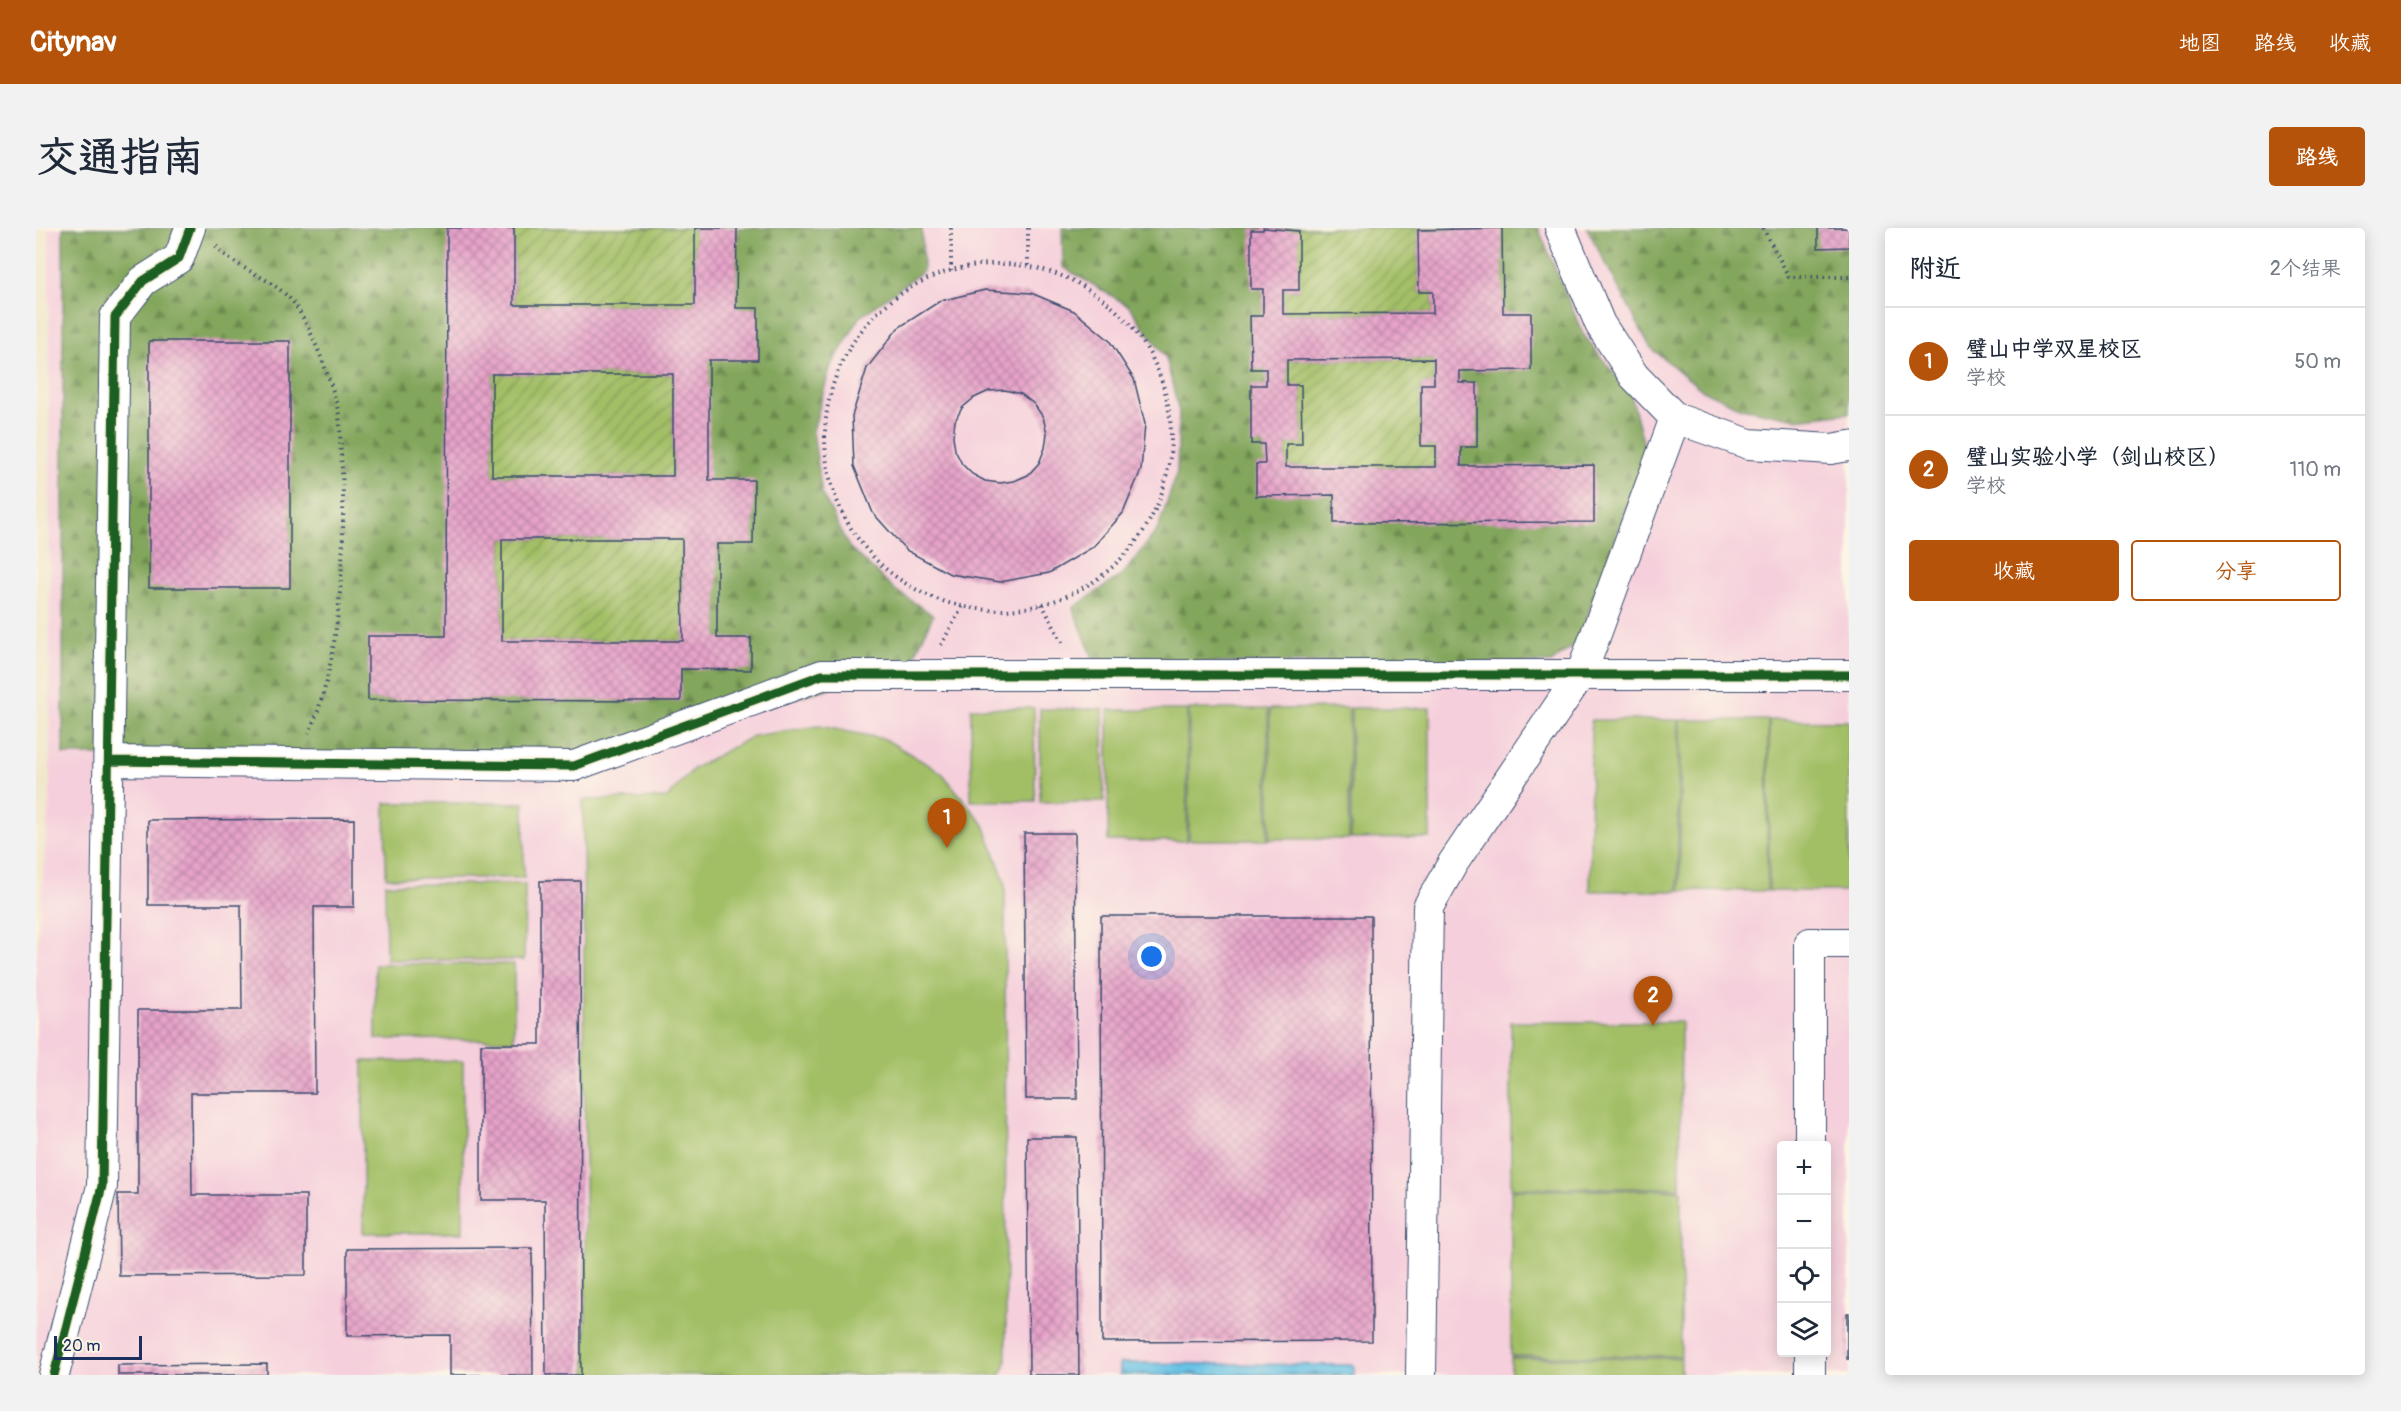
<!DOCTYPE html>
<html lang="zh">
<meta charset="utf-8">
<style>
:root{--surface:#fff;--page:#f2f2f3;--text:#1f2937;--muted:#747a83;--line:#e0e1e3;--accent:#b45309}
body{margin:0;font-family:Pangolin,"LXGW WenKai TC",sans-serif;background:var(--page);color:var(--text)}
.controls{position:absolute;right:18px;bottom:18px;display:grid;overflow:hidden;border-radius:6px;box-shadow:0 3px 15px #0003}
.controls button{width:54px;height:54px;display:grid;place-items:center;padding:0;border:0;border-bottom:2px solid var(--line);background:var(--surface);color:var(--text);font:30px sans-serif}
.scale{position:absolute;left:18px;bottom:15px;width:88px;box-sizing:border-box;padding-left:6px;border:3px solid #1b2f5e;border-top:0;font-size:16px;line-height:21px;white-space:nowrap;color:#1b2f5e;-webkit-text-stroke:4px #fcf5e5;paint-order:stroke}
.you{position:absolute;left:1116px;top:729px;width:21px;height:21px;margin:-15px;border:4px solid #fff;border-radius:50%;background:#1a73e8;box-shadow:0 0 0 9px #1a73e833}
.badge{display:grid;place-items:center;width:39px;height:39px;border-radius:50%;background:var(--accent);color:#fff;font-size:20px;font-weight:700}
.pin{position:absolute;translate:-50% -50px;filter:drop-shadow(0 2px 3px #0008)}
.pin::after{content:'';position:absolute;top:32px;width:21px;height:18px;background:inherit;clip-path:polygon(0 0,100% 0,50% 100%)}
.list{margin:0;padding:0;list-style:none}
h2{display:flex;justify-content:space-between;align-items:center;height:78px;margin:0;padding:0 24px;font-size:26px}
h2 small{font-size:20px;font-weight:400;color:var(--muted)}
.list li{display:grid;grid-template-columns:39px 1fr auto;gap:18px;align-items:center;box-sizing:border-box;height:108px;padding:0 24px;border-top:2px solid var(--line)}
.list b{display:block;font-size:22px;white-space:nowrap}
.list p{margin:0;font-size:20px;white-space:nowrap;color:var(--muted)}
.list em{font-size:20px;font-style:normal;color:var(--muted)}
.actions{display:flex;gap:12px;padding:18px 24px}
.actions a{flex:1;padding:14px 0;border:2px solid var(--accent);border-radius:6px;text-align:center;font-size:21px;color:var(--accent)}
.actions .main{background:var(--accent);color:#fff}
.icon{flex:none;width:33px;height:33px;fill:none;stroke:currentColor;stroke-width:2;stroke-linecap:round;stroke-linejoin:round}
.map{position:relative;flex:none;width:1813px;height:1147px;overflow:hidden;border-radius:6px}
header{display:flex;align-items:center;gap:36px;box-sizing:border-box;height:84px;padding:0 30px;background:var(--accent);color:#fff}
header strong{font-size:28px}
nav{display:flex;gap:33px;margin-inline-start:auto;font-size:21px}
.intro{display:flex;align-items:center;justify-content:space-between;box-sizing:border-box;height:144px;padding:0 36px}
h1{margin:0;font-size:42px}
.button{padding:15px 27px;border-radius:6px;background:var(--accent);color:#fff;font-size:21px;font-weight:700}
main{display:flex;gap:36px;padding:0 36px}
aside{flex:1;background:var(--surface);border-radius:6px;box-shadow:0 3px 15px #0003}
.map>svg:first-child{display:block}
.built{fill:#f5cfdc;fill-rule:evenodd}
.forest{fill:url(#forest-firs);stroke:#4e6a5c;stroke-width:1.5}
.park{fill:#a3bf66;stroke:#5f7762;stroke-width:1.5}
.garden{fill:url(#garden-furrows);stroke:#5f7762;stroke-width:1.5}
.water{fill:url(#water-waves);stroke:#4178a2;stroke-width:1.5}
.building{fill:url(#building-cross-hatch);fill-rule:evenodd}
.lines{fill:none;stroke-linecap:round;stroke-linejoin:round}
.minor-casing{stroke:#3b4b6e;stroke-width:32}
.path{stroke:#3b4b6e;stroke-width:4;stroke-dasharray:1.5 4.5;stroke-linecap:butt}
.minor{stroke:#fff;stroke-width:30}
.cycleway-casing{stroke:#fcf5e5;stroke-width:13}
.cycleway{stroke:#1b5e20;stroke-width:9}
</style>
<header>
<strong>Citynav</strong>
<nav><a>地图</a><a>路线</a><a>收藏</a></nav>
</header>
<div class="intro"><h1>交通指南</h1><a class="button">路线</a></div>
<main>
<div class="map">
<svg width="1813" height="1147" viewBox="0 0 1813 1147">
<defs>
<pattern id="forest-firs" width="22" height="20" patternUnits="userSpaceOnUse" patternTransform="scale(1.5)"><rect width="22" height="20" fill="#82a65b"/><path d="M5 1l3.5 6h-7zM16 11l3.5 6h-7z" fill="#6a884e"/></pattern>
<pattern id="garden-furrows" width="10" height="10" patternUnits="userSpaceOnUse" patternTransform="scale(1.5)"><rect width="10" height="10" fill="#a3bf66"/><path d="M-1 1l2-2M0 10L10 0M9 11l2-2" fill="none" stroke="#849c57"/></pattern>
<pattern id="water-waves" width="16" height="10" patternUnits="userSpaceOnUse" patternTransform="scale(1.5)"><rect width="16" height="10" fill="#67c2e5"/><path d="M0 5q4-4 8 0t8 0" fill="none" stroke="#549ebd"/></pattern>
<pattern id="building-cross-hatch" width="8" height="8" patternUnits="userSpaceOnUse" patternTransform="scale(1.5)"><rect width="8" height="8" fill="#e7a3c9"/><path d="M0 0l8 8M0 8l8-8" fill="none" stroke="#ba85a6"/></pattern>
</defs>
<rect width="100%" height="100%" fill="#fcf5e5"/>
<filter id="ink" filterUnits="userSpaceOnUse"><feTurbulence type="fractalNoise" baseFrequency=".0167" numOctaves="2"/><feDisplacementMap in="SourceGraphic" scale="12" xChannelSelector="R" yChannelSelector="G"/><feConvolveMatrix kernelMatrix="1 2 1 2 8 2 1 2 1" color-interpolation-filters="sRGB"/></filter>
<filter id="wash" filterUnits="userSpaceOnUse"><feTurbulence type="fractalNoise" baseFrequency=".008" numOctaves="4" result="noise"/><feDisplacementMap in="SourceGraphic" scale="24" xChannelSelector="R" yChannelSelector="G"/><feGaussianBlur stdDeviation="1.35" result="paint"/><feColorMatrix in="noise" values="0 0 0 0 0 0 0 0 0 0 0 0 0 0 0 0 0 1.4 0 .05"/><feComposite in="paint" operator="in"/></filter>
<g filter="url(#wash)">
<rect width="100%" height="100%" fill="#f1e8cc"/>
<path class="built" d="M13,0H1813V1147H0V737L14,560ZM1746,918H1790V1124H1746Z"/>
<path class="forest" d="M27,0H886L887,43L824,89L794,140L777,203L786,266L813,319L858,361L897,387L873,440L534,528L27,527Z
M1026,0H1502L1547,106L1595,167L1610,225L1542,414L1515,435H1059L1037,380L1088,345L1122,301L1141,244L1143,184L1130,130L1093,78L1027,39Z
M1551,0H1813V185L1760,191L1705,180L1666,162L1614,119Z"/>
<path class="park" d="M935,480H998L999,573H935Z
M1313,480V611H1234V481Z
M1315,480H1394V610L1315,611Z
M1004,481H1067L1068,574H1004Z
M1153,481H1232V612H1153Z
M1072,482H1151V613H1072Z
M1555,492H1642V663H1554Z
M1644,492H1732L1731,663L1644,662Z
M1733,492L1813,493V663H1733Z
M783,498L849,511L906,545L948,597L969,654L970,1135L965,1147H550L547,572L631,570L658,540L717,508Z
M349,575H488V650H350Z
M349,656H489L488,732H350Z
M339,736H478V812L340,811Z
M1475,794H1645L1644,960H1475Z
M327,833H427V1005H327Z
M1475,962H1645V1128H1475Z
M1475,1130H1645V1147H1475Z"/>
<path class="garden" d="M478,0H659V77H478Z
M1249,0H1396L1382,2L1383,64H1397V85L1247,86V62H1263Z
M1398,131V156H1385V218H1400V239H1250V216H1266L1265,157H1251V132Z
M456,146H637V248H456Z
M466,311H646L647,413H466Z"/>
<path class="water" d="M1084,1135L1318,1137V1147H1084Z"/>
<g id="blocks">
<path class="building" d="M411,0H478V77H659V0H701L700,80H722V132H673V252H718L717,316H681V410H715V442L645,441V473L332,472V408H410ZM456,146H637V248H456ZM466,311H646L647,413H466Z
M1227,0L1263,3V62H1247V86L1397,85V64H1383L1382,2L1466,0L1467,85H1495V142L1424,143V155H1441V219H1425V238L1558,237V294L1298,295V267L1220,268V236H1229L1228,216H1215V157H1230V141H1215L1214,88H1227V61H1215V2H1227ZM1398,131V156H1385V218H1400V239H1250V216H1266L1265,157H1251V132Z
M1782,0H1813V19L1782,20Z
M949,62L995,65L1038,83L1073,112L1098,151L1109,196L1105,242L1087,285L1057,319L1013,345L964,354L914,346L870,322L837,285L818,238L816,188L831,140L862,100L904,73ZM969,162L985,166L998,176L1007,189L1011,205L1009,220L1003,235L992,247L978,253L964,255L949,253L936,246L926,236L919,222L917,208L919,193L926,180L938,170L953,163Z
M113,113H254V360H113Z
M318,591V679H278L279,865H155L156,967H270V1047L83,1048L82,966H102V782H206L205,677H112V592Z
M988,605H1039L1041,871H990Z
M504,653H544L545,1147H510L509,972H445V816H504Z
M1065,688H1335L1336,1113L1066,1114Z
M991,909H1041L1043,1147H993Z
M496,1020L497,1147H414V1107L311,1108V1021Z
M1811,1085H1813V1131H1811Z
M231,1136V1147H82V1137Z"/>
</g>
</g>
<g filter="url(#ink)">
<use href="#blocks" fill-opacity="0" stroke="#3b4b6e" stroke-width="1.5"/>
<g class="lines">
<g class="minor-casing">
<path id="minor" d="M1524,0L1564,96L1598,148L1639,190L1713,216L1795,221L1813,218
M73,533L538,538L786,447H1813
M1774,918V715H1813
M1774,1124V1147
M18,1147L66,958L79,89L107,53L143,30L154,0
M1385,1147L1392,679L1417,635L1546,444L1639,190"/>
</g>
<path class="path" d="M915,0V43
M992,0V38
M1727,0L1753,49H1813
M180,18C203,44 237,48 259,77C275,99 296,154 302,182C305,196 304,213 305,227C311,305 306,434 273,505
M789 209a173 173 0 1 1 346 0a173 173 0 1 1-346 0Z
M1006,376L1028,418
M905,417L926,379"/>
<use href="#minor" class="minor"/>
<g class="cycleway-casing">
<path id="cycleway" d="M73,533L538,538L786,447H1813
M18,1147L66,958L79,89L107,53L143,30L154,0"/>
</g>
<use href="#cycleway" class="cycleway"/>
</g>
</g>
</svg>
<div class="controls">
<button>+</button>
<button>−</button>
<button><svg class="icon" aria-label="locate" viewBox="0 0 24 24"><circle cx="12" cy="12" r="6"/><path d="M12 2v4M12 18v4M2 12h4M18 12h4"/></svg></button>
<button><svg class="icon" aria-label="layers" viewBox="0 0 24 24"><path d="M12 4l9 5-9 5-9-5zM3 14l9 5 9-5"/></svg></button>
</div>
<div class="scale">20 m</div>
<div class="you"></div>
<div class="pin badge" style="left:911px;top:620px">1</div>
<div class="pin badge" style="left:1617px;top:798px">2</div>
</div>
<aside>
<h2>附近<small>2个结果</small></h2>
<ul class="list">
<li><span class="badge">1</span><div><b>璧山中学双星校区</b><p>学校</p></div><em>50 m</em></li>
<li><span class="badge">2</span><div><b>璧山实验小学（剑山校区）</b><p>学校</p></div><em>110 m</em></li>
</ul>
<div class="actions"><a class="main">收藏</a><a>分享</a></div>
</aside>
</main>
